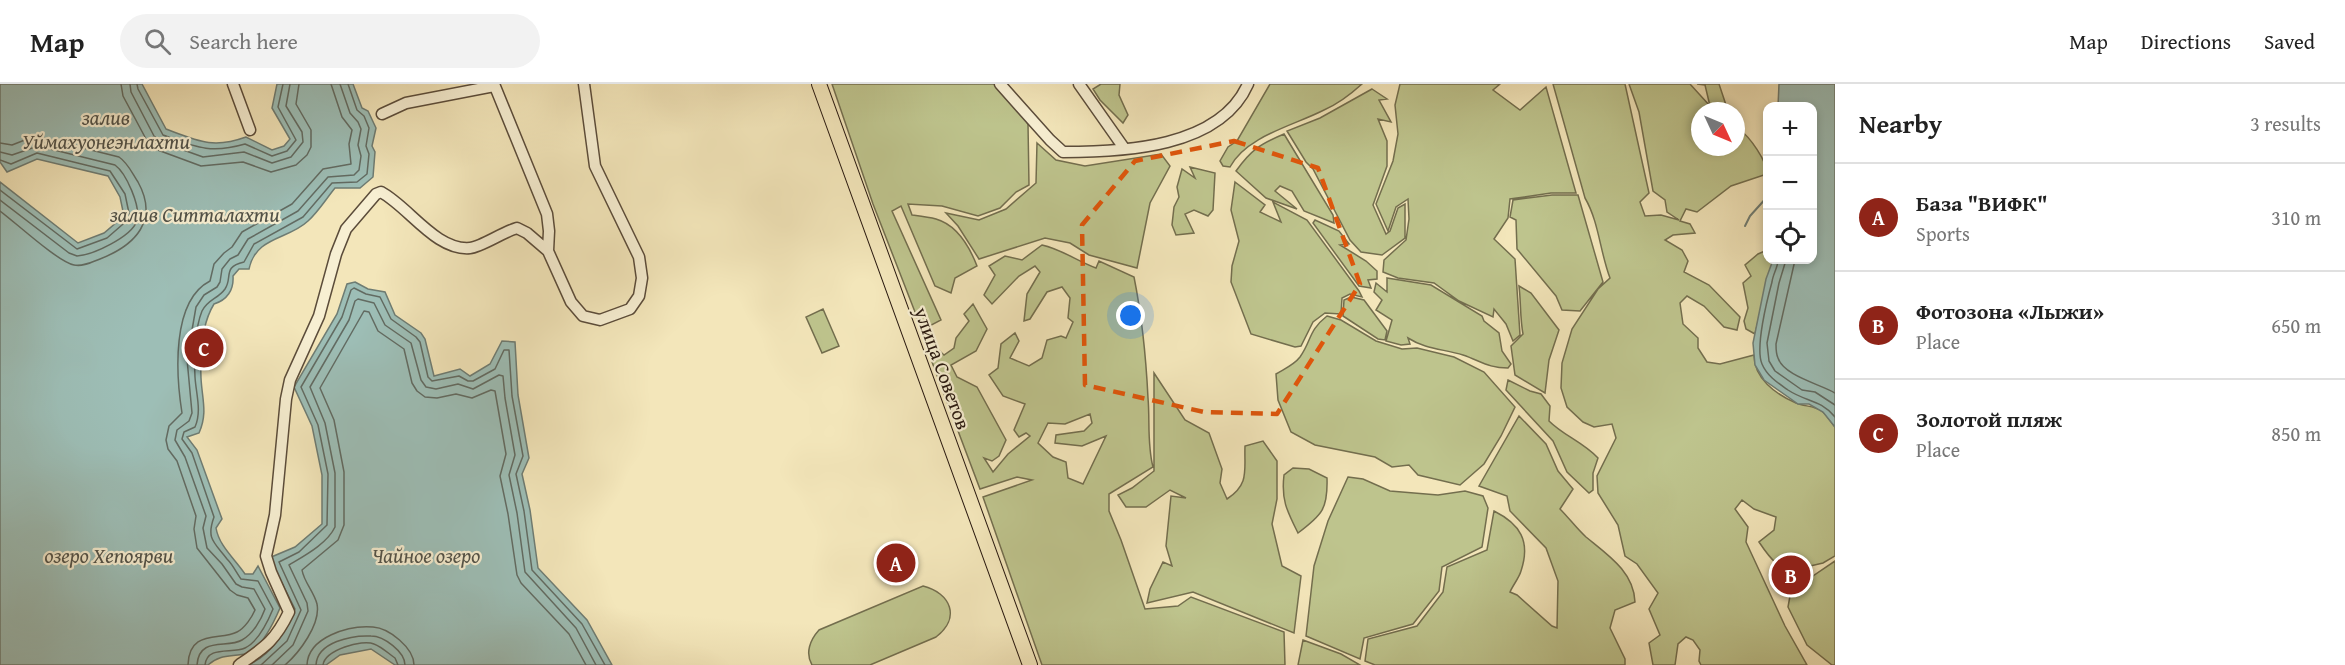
<!DOCTYPE html>
<meta charset="utf-8">
<style>
:root{--surface:#fff;--page:#f2f2f2;--text:#222;--muted:#767676;--line:#e0e0e0;--accent:#8f2418}
body{margin:0;font-family:"Gentium Book Plus",serif;background:var(--page);color:var(--text)}
.controls{position:absolute;right:18px;top:18px;display:grid;overflow:hidden;border-radius:12px;box-shadow:0 3px 9px #0003}
.controls button{width:54px;height:54px;display:grid;place-items:center;padding:0;border:0;border-bottom:2px solid var(--line);background:var(--surface);color:var(--text);font:30px sans-serif}
.compass{position:absolute;left:1691px;top:18px;width:54px;height:54px;border-radius:50%;background:var(--surface);box-shadow:0 3px 9px #0003;rotate:134deg}
.you{position:absolute;left:1131px;top:232px;width:21px;height:21px;margin:-15px;border:4px solid #fff;border-radius:50%;background:#1a73e8;box-shadow:0 0 0 9px #1a73e833}
.badge{display:grid;place-items:center;width:39px;height:39px;border-radius:50%;background:var(--accent);color:#fff;font-size:20px;font-weight:700}
.pin{position:absolute;translate:-50% -50%;border:3px solid #fff;box-shadow:0 2px 6px #0006}
.list{margin:0;padding:0;list-style:none}
h2{display:flex;justify-content:space-between;align-items:center;height:78px;margin:0;padding:0 24px;font-size:26px}
h2 small{font-size:20px;font-weight:400;color:var(--muted)}
.list li{display:grid;grid-template-columns:39px 1fr auto;gap:18px;align-items:center;box-sizing:border-box;height:108px;padding:0 24px;border-top:2px solid var(--line)}
.list b{display:block;font-size:22px;white-space:nowrap}
.list p{margin:0;font-size:20px;white-space:nowrap;color:var(--muted)}
.list em{font-size:20px;font-style:normal;color:var(--muted)}
.icon{flex:none;width:33px;height:33px;fill:none;stroke:currentColor;stroke-width:2;stroke-linecap:round;stroke-linejoin:round}
.map{position:relative;flex:none;width:1835px;height:581px;overflow:hidden}
header{display:flex;align-items:center;gap:36px;box-sizing:border-box;height:84px;padding:0 30px;background:var(--surface);border-bottom:2px solid var(--line)}
header strong{font-size:28px}
nav{display:flex;gap:33px;margin-inline-start:auto;font-size:21px}
.search{width:420px;height:54px;background:var(--page);display:flex;align-items:center;gap:15px;box-sizing:border-box;padding:0 21px;border-radius:33px;color:var(--muted);font-size:22px}
main{display:flex}
aside{flex:1;background:var(--surface)}
.map>svg:first-child{display:block}
.green{fill:#bec48d;stroke:#736e4e;stroke-width:1.5;fill-rule:evenodd}
.water{fill:#9dbeb6;stroke:#6e7c73;stroke-width:1.5}
.lines{fill:none;stroke-linecap:round;stroke-linejoin:round}
.shore{stroke:#626b62;stroke-width:1.5}
.stream{stroke:#6e7c73;stroke-width:2}
.minor-casing{stroke:#5b4c3a;stroke-width:13}
.major-casing{stroke:#28180f;stroke-width:16}
.minor{stroke:#f7efd2;stroke-width:10}
.major{stroke:#f3e6ba;stroke-width:14}
.marked{fill:none;stroke:#de560c;stroke-width:4.5;stroke-dasharray:12 8;stroke-linejoin:round}
.labels{text-anchor:middle;dominant-baseline:central;stroke-width:4.5;stroke-linejoin:round;paint-order:stroke}
.street-label{font-size:20px;fill:#28180f;stroke:#f7efd2}
.water-label{font-size:21px;font-style:italic;fill:#515249;stroke:#f7efd2}
</style>
<header>
<strong>Map</strong>
<div class="search"><svg class="icon" aria-label="search" viewBox="0 0 24 24"><circle cx="10" cy="10" r="6"/><path d="M15 15l6 6"/></svg>Search here</div>
<nav><a>Map</a><a>Directions</a><a>Saved</a></nav>
</header>
<main>
<div class="map">
<svg width="1835" height="581" viewBox="0 0 1835 581">
<rect width="100%" height="100%" fill="#f3e6ba"/>
<filter id="stains"><feTurbulence type="fractalNoise" baseFrequency=".00333" numOctaves="4"/><feColorMatrix values="0 0 0 0 .2 0 0 0 0 .09 0 0 0 0 .02 0 0 0 .5 -.17"/></filter>
<radialGradient id="worn" r=".72"><stop offset=".6" stop-color="#630" stop-opacity="0"/><stop offset="1" stop-color="#630" stop-opacity=".3"/></radialGradient>
<path class="green" d="M832,0H996L1012,16L1028,40L1029,101L1016,108L1000,124L978,132L942,122L908,120L912,131C920,132 929,133 936,135C957,141 970,164 977,182L955,194L951,209L935,202L901,122L892,127L941,236L922,246L873,120Z
M1101,0H1120L1119,11L1128,31L1123,39L1100,16L1093,5Z
M1270,0H1362C1351,10 1338,20 1324,26C1295,41 1246,52 1230,83L1223,82L1220,77L1228,63L1237,57Z
M1400,0H1500L1493,6L1520,26L1546,3L1576,109H1551L1510,115L1508,134L1494,155L1515,175L1520,251L1513,257L1506,240L1494,225L1493,233L1459,217L1434,199L1398,194L1383,188L1384,176L1406,156L1409,135L1408,115L1396,123L1388,147L1376,120L1393,77L1398,50L1395,21Z
M1553,0H1625L1649,109L1640,118L1645,132L1661,131L1679,136L1667,128L1665,116L1653,107L1639,28L1629,0H1690L1710,22L1705,1L1697,0H1719L1728,27H1700V63H1736V46L1739,45C1750,53 1767,77 1767,90L1731,102L1697,128L1686,125L1680,137L1690,140L1695,149L1673,151L1665,156L1682,166L1688,177L1684,188L1709,201L1740,233L1737,246L1724,243L1704,222L1687,212L1680,219L1683,240L1698,254V264L1707,278L1720,280L1754,271C1754,294 1775,310 1796,319C1805,323 1814,321 1823,328C1827,332 1831,338 1835,343V472L1823,479L1793,486L1802,491C1779,486 1771,476 1759,458L1774,446L1776,433L1754,425L1742,416L1735,425L1748,443L1746,458L1785,542L1807,581H1701L1699,577L1700,566L1693,556L1686,553L1678,560L1675,581H1653L1649,559L1660,551L1649,525L1658,509L1637,480L1625,472L1618,441L1598,409L1597,392L1616,354L1612,340L1594,343L1583,338L1567,323L1561,304L1562,279L1572,245L1598,205L1610,194C1600,168 1599,138 1585,114Z
M1372,5L1387,15L1379,16L1391,38L1378,35L1387,57V82L1373,121L1386,150L1390,147L1398,124L1405,120V154L1382,171L1361,168L1350,156L1313,85L1306,78L1287,47L1320,34Z
M1284,50L1333,131L1334,139L1304,127L1292,107L1280,102L1275,107L1297,125L1266,114L1236,87C1251,66 1260,60 1284,50Z
M1037,59L1056,76L1085,82L1161,70L1170,82L1150,119L1137,184L1089,171L1070,159L1045,154L979,175L958,142L946,129L979,136L1006,125L1036,99Z
M1190,83L1215,89L1213,126L1208,132L1194,126L1185,130L1194,149L1176,151L1172,141L1174,123L1179,113L1177,103L1182,85L1195,94Z
M1235,98L1265,121L1260,128L1281,138L1273,118L1307,136L1359,207L1362,213L1350,210L1342,214L1341,230L1325,229L1313,238L1301,262L1295,263L1251,250L1231,198L1232,182L1239,157L1231,126Z
M1552,111H1578L1603,198L1580,227L1562,226L1556,212L1517,165L1516,136L1510,133L1513,116Z
M1315,136L1339,147L1349,160L1340,161L1366,177L1377,187V195L1368,196L1371,204L1359,202L1313,139Z
M1042,161C1061,165 1077,177 1096,184L1099,177L1134,193C1142,233 1146,273 1148,314C1150,337 1147,360 1153,383L1109,410V427L1121,456L1145,525L1178,522L1191,513L1284,548L1285,581H1042L983,413L1032,396L1017,393L980,405L926,262L931,259L944,271L954,264L956,254L969,237L964,230L973,220L987,245L976,267L951,281L957,293L977,303L1006,356L999,372L992,377L984,374L993,388L1008,370L1030,352L1026,349L1019,353L1014,346L1025,320L1003,312L989,291L998,284L1001,260L1015,249L1019,257L1010,274L1029,282L1042,274L1047,256L1061,252L1066,254L1073,238L1068,234L1070,214L1062,203L1047,208L1030,235L1024,237L1027,210L1040,188L1035,182L1019,192L992,220L984,211L995,191L989,182L1005,172L1022,176ZM1090,330L1092,339L1084,347L1056,351L1055,359L1082,362L1106,352L1083,400L1068,394L1066,378L1053,373L1038,359L1048,339L1065,340Z
M1767,166L1768,176H1773L1755,250L1746,245L1744,237L1748,224L1743,199L1751,192L1745,181L1758,170Z
M1387,194L1431,201L1482,232L1484,237L1499,249L1502,267L1511,280L1508,284C1488,284 1481,277 1463,271C1443,265 1425,265 1408,254L1410,260L1401,261L1386,257L1392,236L1376,226L1382,216L1374,208L1376,199L1387,208Z
M1519,202L1531,209L1559,246L1549,276L1545,309L1515,291L1511,262L1523,250C1520,234 1521,219 1519,202Z
M1351,213L1364,216L1387,247L1385,256L1378,255L1343,232L1344,216Z
M823,225L839,262L822,269L806,233Z
M1327,232L1341,236L1376,257L1402,265L1417,264L1454,273L1484,288L1515,323L1501,352L1484,380L1460,401L1418,391L1409,381L1392,383L1375,373L1315,361L1291,348L1278,316L1276,290C1284,285 1294,281 1300,273C1312,256 1308,247 1327,232Z
M1154,289L1185,336L1209,349L1222,385L1220,399L1227,415C1250,400 1244,386 1245,362L1263,357L1277,377V415L1272,440L1282,482L1301,492L1294,549L1193,508L1147,519L1150,505L1163,478L1172,482L1166,462L1171,412L1186,414L1170,406L1146,423H1126L1118,411L1132,404L1154,387Z
M1508,296L1530,307L1541,310L1550,322L1549,337C1564,352 1583,358 1598,374L1593,389V406L1589,409L1567,388L1553,357L1506,306Z
M1519,332L1546,360L1558,387L1573,405L1560,425C1569,434 1577,445 1586,453C1608,471 1634,488 1635,518L1615,526L1610,544L1625,575V581H1375L1365,577L1368,555L1417,542L1443,508L1447,483L1487,466L1494,427C1520,440 1531,457 1521,487C1519,494 1513,501 1510,508L1517,511L1552,542L1557,544L1558,497L1546,464L1510,427L1507,412L1479,402Z
M1293,384L1309,385L1327,394C1328,425 1322,431 1298,449C1287,427 1281,416 1284,391Z
M1348,393L1363,395L1390,407L1438,411L1465,407L1483,412L1488,424L1482,463L1442,483L1439,507L1413,540L1364,554L1360,575L1306,552L1314,482L1328,437Z
M1835,477V581H1832L1807,561L1788,523L1790,512L1807,496Z
M923,502C951,509 961,534 936,553L870,581H812C805,569 810,556 819,546Z
M1303,556L1341,570L1360,581H1298Z"/>
<path class="water" d="M0,0H142L166,45C198,57 213,65 246,53L272,66L284,62L290,55L272,24L277,0H353L362,24L368,27L376,44L372,62L375,68L373,93L360,104H335C326,115 318,128 308,137C288,156 256,152 249,185H239L233,192C234,206 227,216 214,220C201,241 200,270 201,294C202,315 208,329 199,349L187,353L197,366L222,435L216,444C219,462 235,475 245,490H253L258,482L280,524C274,538 261,566 245,570C230,573 220,570 208,581H0V98L78,159L104,149L124,132L120,113L108,92L37,75L7,88L0,78Z
M1779,0H1835V343L1823,328L1809,320H1798L1764,296L1755,281L1753,259L1766,195L1773,176H1812V22H1778Z
M355,198L368,205L385,208L395,231L421,249L425,255L434,292L460,285L470,292L490,280L502,257L515,258L518,311L529,374L522,390L530,426L538,484L587,536L612,581H395L371,565L340,571L326,581H248C273,570 284,548 295,525L269,474L295,463L322,440V391L312,342L294,303L337,230L347,200Z"/>
<g class="lines">
<path class="shore" d="M121,0L123,12L146,55L155,65L201,82L243,78L271,88L296,81L307,71L311,63V46L296,20L299,0
M130,0L131,8L154,52L161,58L203,73L244,68L272,79L291,73L303,58L302,48L286,22L290,0
M137,0L138,5L163,51C196,63 210,70 245,60L272,72L287,67L296,56L278,23L283,0
M0,59L12,61L30,54L39,53L119,73C128,79 132,89 138,98C159,136 136,161 100,175C92,178 83,183 74,181C58,178 15,138 0,127
M0,68L12,71L38,62L115,81C126,89 141,122 137,137C131,153 93,171 77,172L69,169L0,116
M0,76L11,80L37,69L110,87L125,110L130,134L107,154L77,165L0,106
M1778,176C1778,183 1773,190 1772,198C1767,216 1755,264 1762,280C1767,292 1778,299 1788,306C1806,318 1820,315 1835,333
M1786,176L1779,199L1767,259L1769,277L1775,287L1802,306L1815,308L1835,321
M1795,176L1776,260C1776,264 1776,270 1778,274C1784,292 1820,300 1835,309
M188,581C189,545 220,557 237,548C245,544 252,533 255,526L248,514L237,511L230,506L197,464L194,445L196,432L177,377L168,365L166,356L169,342L182,329C176,291 171,217 210,197L214,180L224,169L232,163L242,148L292,120L323,85L351,80L349,60L352,46L342,33L331,0
M197,581C199,552 227,565 242,556C253,550 261,536 265,525L254,505L242,503L236,500L222,480L207,464L203,444L206,432L185,373L175,356L177,346L189,337L192,329L187,275L196,223L204,211L217,203L220,198L222,185L230,175L238,171L248,155L298,127L328,93L354,91L359,86L361,72L358,61L361,45L358,38L350,29L340,0
M205,581C207,561 232,570 245,564C258,558 268,537 273,525L258,497L241,495C236,488 233,481 227,475C214,458 206,455 214,433L192,369L182,355L184,348L195,343C202,327 196,310 195,293C194,274 195,244 202,227C208,215 218,215 225,205C233,193 222,183 244,178L254,160L303,133L332,99L357,98L367,90L369,70L366,62L369,44L364,32L357,26L348,0
M261,581L287,557L301,526L279,478L299,468L327,441L328,390L318,341L301,303L342,233L351,206L354,204L366,210L380,213L391,235L416,253L420,258L428,293L432,297L459,292L468,297H473L495,285L504,266H509L512,312L523,372L516,390L524,427L532,486L582,540L605,581
M272,581L293,561L308,527L307,519L289,481C304,472 327,460 335,443V389L325,339L310,303L349,236L355,217L358,215L374,219L385,241L411,259L421,296L426,303L436,305L458,300L473,305L499,291L503,292L505,314L515,371L509,391L517,429L525,488L576,544L596,581
M285,581C299,569 321,540 317,520C314,508 304,498 302,486L338,456L344,441V388L334,336L320,304L364,227L369,228L378,247L404,265L412,299L417,307L425,313L437,314L456,310L472,314L491,306L495,307L506,370L500,392L508,430L517,491L521,499L569,550L586,581
M307,581C308,553 349,541 373,543C389,544 414,564 414,581
M316,581C317,558 352,551 371,552C384,552 405,568 405,581
M323,581C325,566 362,555 374,560C382,563 389,570 395,574L398,581"/>
<path class="stream" d="M1745,142L1750,132L1768,112"/>
<g class="minor-casing">
<path id="minor" d="M233,0L250,46
M494,0L547,130L549,147L548,167L571,218L583,232L600,236L630,225L639,212L642,194L639,173L595,82L584,0
M1000,0L1050,56L1063,68C1123,68 1220,64 1248,0
M1079,0L1124,64
M382,30L406,19L494,2
M239,581C265,563 275,557 289,528L271,488L266,472L275,431L286,315L290,296L319,232L336,170L346,145L376,110L381,108C409,123 436,167 470,164C481,163 503,148 517,144L527,149L548,167"/>
</g>
<g class="major-casing">
<path id="major" d="M819,0L1030,581"/>
</g>
<use href="#minor" class="minor"/>
<use href="#major" class="major"/>
</g>
<path class="marked" d="M1234,57L1318,84L1360,200L1277,330L1204,328L1085,301L1082,141L1135,77Z"/>
<g class="labels">
<g class="street-label">
<text transform="translate(943 284) rotate(70)">улица Советов</text>
</g>
<g class="water-label">
<text x="106" y="33">залив<tspan x="106" dy="24">Уймахуонеэнлахти</tspan></text>
<text x="195" y="130">залив Ситталахти</text>
<text x="109" y="471">озеро Хепоярви</text>
<text x="426" y="471">Чайное озеро</text>
</g>
</g>
<rect width="100%" height="100%" filter="url(#stains)"/>
<rect width="100%" height="100%" fill="url(#worn)"/>
</svg>
<div class="controls">
<button>+</button>
<button>−</button>
<button><svg class="icon" aria-label="locate" viewBox="0 0 24 24"><circle cx="12" cy="12" r="6"/><path d="M12 2v4M12 18v4M2 12h4M18 12h4"/></svg></button>
</div>
<svg class="compass" viewBox="-18 -18 36 36"><path d="M0-13l5 13h-10z" fill="#e53935"/><path d="M0 13l5-13h-10z" fill="#767676"/></svg>
<div class="you"></div>
<div class="pin badge" style="left:896px;top:479px">A</div>
<div class="pin badge" style="left:1791px;top:491px">B</div>
<div class="pin badge" style="left:204px;top:264px">C</div>
</div>
<aside>
<h2>Nearby<small>3 results</small></h2>
<ul class="list">
<li><span class="badge">A</span><div><b>База &quot;ВИФК&quot;</b><p>Sports</p></div><em>310 m</em></li>
<li><span class="badge">B</span><div><b>Фотозона «Лыжи»</b><p>Place</p></div><em>650 m</em></li>
<li><span class="badge">C</span><div><b>Золотой пляж</b><p>Place</p></div><em>850 m</em></li>
</ul>
</aside>
</main>
